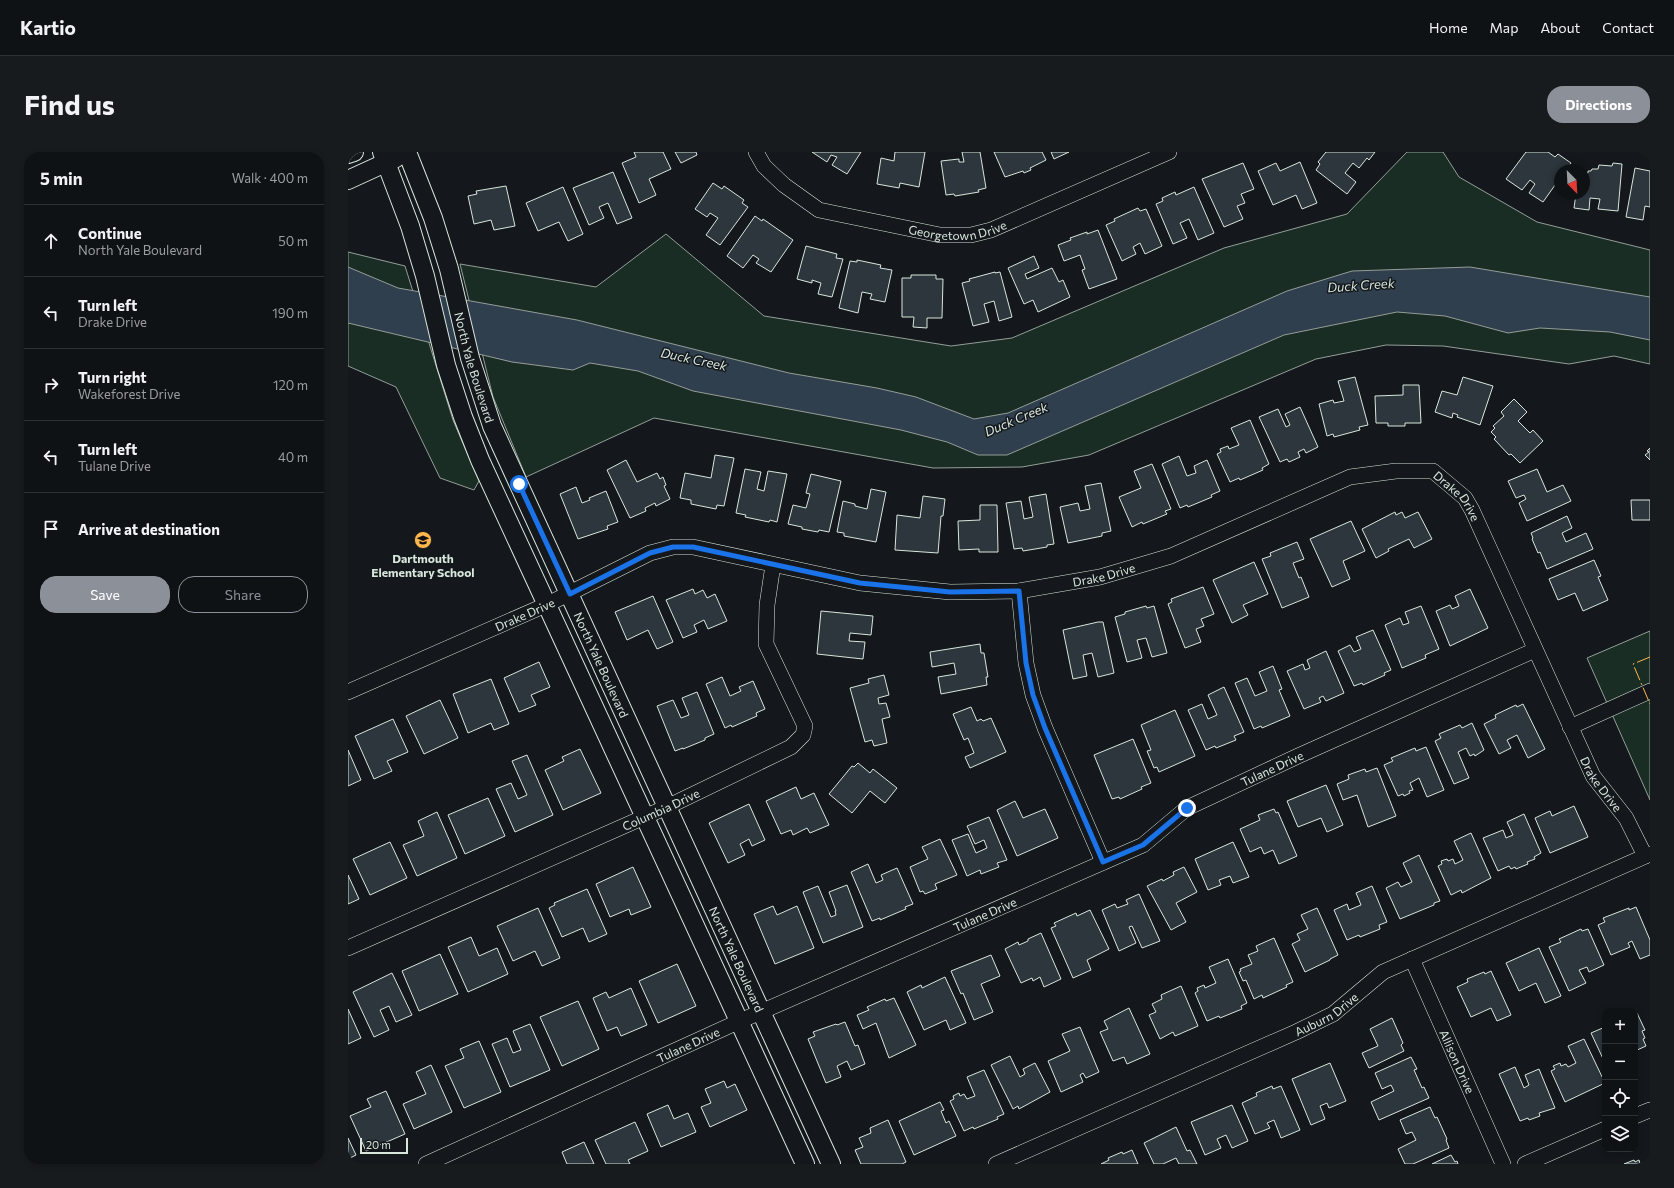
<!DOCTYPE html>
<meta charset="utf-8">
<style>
:root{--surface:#0f1215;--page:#181b1e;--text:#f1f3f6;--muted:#9b9ea0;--line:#2f3234;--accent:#8c9099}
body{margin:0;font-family:Commissioner,sans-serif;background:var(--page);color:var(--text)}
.controls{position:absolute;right:12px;bottom:12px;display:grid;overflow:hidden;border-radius:8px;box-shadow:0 2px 6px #0003}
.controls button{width:36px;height:36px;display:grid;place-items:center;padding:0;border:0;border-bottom:1px solid var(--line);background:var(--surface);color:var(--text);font:20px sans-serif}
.compass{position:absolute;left:1206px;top:12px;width:36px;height:36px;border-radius:50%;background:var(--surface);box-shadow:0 2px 6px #0003;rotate:156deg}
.scale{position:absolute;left:12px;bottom:10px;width:48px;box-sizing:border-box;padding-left:4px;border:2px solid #d8e6dc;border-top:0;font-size:11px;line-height:14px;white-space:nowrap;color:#d8e6dc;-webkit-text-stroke:3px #14181c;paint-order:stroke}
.stop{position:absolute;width:12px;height:12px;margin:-9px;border:3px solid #1a73e8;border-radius:50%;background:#fff}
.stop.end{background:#1a73e8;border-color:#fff;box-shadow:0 1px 4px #0008}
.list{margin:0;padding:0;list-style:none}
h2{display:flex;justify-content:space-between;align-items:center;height:52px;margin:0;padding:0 16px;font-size:17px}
h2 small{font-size:13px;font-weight:400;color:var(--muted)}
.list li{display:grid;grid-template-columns:26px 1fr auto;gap:12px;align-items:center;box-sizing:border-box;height:72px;padding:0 16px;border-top:1px solid var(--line)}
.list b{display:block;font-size:15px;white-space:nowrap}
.list p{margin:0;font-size:13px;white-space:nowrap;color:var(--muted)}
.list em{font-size:13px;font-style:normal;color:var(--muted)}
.actions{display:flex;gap:8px;padding:12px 16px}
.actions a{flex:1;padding:9px 0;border:1px solid var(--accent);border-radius:16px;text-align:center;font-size:14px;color:var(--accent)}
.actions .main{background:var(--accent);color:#fff}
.icon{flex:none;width:22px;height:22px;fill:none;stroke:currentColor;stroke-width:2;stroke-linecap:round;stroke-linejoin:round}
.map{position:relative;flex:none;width:1302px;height:1012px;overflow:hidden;border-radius:16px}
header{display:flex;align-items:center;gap:24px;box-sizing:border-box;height:56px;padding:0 20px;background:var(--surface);border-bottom:1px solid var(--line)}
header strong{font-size:19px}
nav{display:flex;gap:22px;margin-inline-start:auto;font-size:14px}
.intro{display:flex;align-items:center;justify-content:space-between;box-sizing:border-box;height:96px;padding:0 24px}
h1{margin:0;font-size:28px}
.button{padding:10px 18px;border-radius:16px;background:var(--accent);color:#fff;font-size:14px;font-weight:700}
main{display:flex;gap:24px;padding:0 24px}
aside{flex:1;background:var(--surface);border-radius:16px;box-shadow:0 2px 6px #0003}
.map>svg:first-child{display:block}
.green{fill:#1a2d24;stroke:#939e99}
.water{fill:#2f3f4d;stroke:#939e99}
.building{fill:#2c363c;stroke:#d8e6dc}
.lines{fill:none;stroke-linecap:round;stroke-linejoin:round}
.minor-casing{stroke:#d8e6dc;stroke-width:16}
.tertiary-casing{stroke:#d8e6dc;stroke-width:20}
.minor{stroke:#14181c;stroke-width:15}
.tertiary{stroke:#14181c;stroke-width:18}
.power{stroke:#ffb74d;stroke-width:1;stroke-dasharray:14 3 2 3;stroke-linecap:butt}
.route{stroke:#1a73e8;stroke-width:5}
.labels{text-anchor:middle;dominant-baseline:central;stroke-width:3;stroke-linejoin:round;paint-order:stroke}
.street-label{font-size:12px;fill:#d8e6dc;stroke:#14181c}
.poi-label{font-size:12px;font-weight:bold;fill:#d8e6dc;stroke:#14181c}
.water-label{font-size:13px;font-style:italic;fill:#d8e6dc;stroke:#14181c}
</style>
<header>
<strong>Kartio</strong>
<nav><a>Home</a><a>Map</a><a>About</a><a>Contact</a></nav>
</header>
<div class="intro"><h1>Find us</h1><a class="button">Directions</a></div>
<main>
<aside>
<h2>5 min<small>Walk · 400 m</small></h2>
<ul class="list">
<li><svg class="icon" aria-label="ahead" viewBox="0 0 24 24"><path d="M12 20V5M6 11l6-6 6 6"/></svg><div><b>Continue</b><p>North Yale Boulevard</p></div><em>50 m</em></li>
<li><svg class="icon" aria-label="left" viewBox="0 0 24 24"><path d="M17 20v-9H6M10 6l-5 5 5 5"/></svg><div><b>Turn left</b><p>Drake Drive</p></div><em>190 m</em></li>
<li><svg class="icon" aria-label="right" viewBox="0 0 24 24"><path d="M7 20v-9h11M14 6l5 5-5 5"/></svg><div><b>Turn right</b><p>Wakeforest Drive</p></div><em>120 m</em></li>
<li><svg class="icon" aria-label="left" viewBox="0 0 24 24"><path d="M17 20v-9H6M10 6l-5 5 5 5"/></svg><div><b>Turn left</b><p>Tulane Drive</p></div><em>40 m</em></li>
<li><svg class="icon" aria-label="arrive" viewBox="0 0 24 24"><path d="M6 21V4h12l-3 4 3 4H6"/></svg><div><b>Arrive at destination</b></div></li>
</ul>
<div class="actions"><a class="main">Save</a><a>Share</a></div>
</aside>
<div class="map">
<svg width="1302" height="1012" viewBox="0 0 1302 1012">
<rect width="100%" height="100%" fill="#14181c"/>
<path class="green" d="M1059,0H1095L1111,25L1189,70L1302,98V212L1266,204L1221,212L1095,194L1038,193L968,207L741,303L674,315L585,316L306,266L178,325L145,245L112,112L248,135L318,82L416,164L603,194L664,186L876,96L999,62Z
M0,100L57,114L105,268L131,329L126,338L92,326L48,235L0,214Z
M1302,479V648L1239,506Z"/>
<path class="water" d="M0,115L50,136L229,168L441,221L529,236L568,245L626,267L660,261L939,139L1004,119L1122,115L1302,145V188L1262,180L1192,176L1160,181L1097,164L1049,160L936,183L659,303H630L599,290L553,278L345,239L290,219L242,211L225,218L164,210L0,171Z"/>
<path class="building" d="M286,0H315L323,17L301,27L308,43L291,51L274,11L288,5Z
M327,0H348L349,3L333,11Z
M464,0H513L499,22L484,13L489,5L483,3L479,10Z
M547,0H577L571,35L552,31L551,36L529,32L533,6L546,9Z
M614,0H632L638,36L630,38L631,40L607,44L606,42L598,43L593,9L611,7V10H616Z
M646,0H694L698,8L682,16L683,18L676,21L675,19L657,25Z
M703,0H721L706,7Z
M978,0H1027L1021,8L1019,6L1011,16L1005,11L997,21L1008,30L999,42L968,18L972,12L970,10Z
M1178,0H1200L1207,5L1210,2L1223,11L1218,18H1212V26L1195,50L1181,41L1187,32L1182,28L1174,38L1158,27Z
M952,10L969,51L954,57L948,43L925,53L910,19L928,11L932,19Z
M895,11L906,37L893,42L897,51L889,54L895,67L876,75L854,27Z
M1265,11L1274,12L1270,59L1250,57L1252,47L1242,46L1241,58L1226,56L1228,42H1236V21H1240V19H1243L1244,17H1250L1251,13L1264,14Z
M1287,16L1302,19V55L1297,54L1295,68L1278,65Z
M265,20L284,66L269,72L260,51L251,55L256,66L241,73L225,36Z
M365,31L374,37L376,34L396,48L394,51L400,55L372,93L358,83L370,66L362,61L359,65L347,57Z
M158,34L167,74L146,78L143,68L126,72L120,44L129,42L128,39Z
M215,35L235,82L220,89L211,70L190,79L178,51Z
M846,35L866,81L850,88L841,67L832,71L839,86L825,92L808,52L815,49L814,46L827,40L828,43Z
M790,56L792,59L798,57L814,94L797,102L792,91L785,95L788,102L774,109L758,73L767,69L766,67Z
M407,64L414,69L415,67L445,88L423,120L408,111L411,107L405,103L395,116L379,104Z
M750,78L769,127L741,137L734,118L737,117L732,103L716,109L710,93L723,88L722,86L739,80V82Z
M458,94L489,102L488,106L495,107L484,145L470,142L473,131L464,128V131L449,127Z
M686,104L691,116L677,122L679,127L704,116L711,130L715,128L722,145L690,160L685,148L676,152L660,116Z
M509,108L533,113L532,116L544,118L537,150L522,147L524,142L514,140L510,161L491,156L502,109L509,110Z
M647,120V121L652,120L664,165L651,169L646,149L636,152L641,170L625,174L614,131L622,129L621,127Z
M563,123H588V127H595L594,166H579V176L565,175L566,165H554V126H563Z
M1007,225L1020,273L1011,275L1012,278L986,285L985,282L979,284L971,252L985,248L986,251L996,249L990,229Z
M1115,225L1145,234L1132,273L1109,265L1110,263L1105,261L1104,266L1087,260L1094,239L1109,243Z
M1055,233H1071L1073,271H1057V274H1040V271H1028L1027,244L1055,243Z
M1166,247L1179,260L1170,269L1182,281L1185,278L1195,289L1172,311L1163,302L1161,303L1146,287L1148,285L1143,280L1147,276L1145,274L1156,264L1153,260Z
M952,255L970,295L958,301L956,297L950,300L952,305L941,310L939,307L932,310L911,265L930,257L938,275L942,273L937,262Z
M902,268L921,312L914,316L915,318L892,328L891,326L882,330L869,302L873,300L872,297L880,294L881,297L891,293L883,276Z
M1302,296V308L1297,303L1301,300L1299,299Z
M367,303L386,306L376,354L369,353L368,357L343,352V348L332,346L337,321L363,326Z
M831,304L839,324L848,321L846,314L859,308L872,339L863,343L864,345L840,355L839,353L832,356L814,312Z
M278,308L289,330L309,321L312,327L315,325L318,333L316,334L322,347L308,354L307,351L297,356L298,359L282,366L259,318Z
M804,312L823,357L817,359L819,362L795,372L794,370L784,375L771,345L793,336L786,319Z
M397,317L413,320L409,337L416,339L420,319L439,322L429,370L422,368L421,370L397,365L398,363L388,361Z
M1189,317L1199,340L1215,333L1223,349L1179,369L1171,351L1178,347L1176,343L1168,346L1160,329Z
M463,322L493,329L481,380L471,378L470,380L454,377V375L440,372L445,353L458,356L462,342L458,341Z
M753,331L763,379L754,381V384L720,391L712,355L730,351L732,359L742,357L737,334Z
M228,335L234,351L242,348L241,346L258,339L270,370L259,374L260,377L230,387L212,342Z
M523,337L538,340L528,390L496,384V381L489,380L495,349L507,352V354L519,357Z
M698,342L706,392L699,393V395L675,399L674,396L666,397L658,351L673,349L676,367L685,365L681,345Z
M575,344L597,347L595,364H593L590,401L547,398L549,363L572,366Z
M1283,348H1302V368H1284Z
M632,353H649L650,400H631V397L611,398L610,369L632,368Z
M1047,360L1048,363L1054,360L1057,366L1070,360L1084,387L1066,396L1061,387L1040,397L1041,399L1028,406L1014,377Z
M1219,364L1224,376L1214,381L1218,390L1238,381L1245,397L1199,417L1192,400L1190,401L1184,387L1185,386L1183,381Z
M1003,369L1017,399L995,409L1002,427L984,435L962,387Z
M949,390L956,407L945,411L951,426L953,425L961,445L934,456L914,407L923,404L922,401Z
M1246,408L1253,424L1250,425L1260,448L1235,459L1227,441L1210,448L1201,427Z
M906,410L920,442L895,453L900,463L884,471L865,428Z
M855,435L866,462L853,467L856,474L848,477L853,490L837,496L820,452L824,450L823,447Z
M345,437L347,442L355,438L359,446L367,442L379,469L360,477L356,468L346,473L349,480L335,486L318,448Z
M1122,437L1140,476L1102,494L1088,459L1102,453L1104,457L1111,454L1107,444Z
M305,444L325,490L309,497L300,478L279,488L267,460Z
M798,454L799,456L806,454L819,501L804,505L798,486L789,488L794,506L779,510L767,465L777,462V460Z
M1073,454L1091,497L1077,503L1078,506L1054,516L1037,473L1052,466L1055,473L1061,471L1057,460Z
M473,459L525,464L523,483L502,481L501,489L517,490L515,507L469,502Z
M750,470H755L766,521L750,525L744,501L735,503L739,524L725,527L715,478Z
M1025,478L1043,518L1036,521L1037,523L1015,533L1014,531L1006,534L990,499L1002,493L1006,500L1013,497L1008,485Z
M632,492L633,501H636L640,525H638L639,533L593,542L590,525L608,522L606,511L584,515L582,500Z
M978,499L996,541L978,549L975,544L971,546L973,550L956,557L939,519L955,512L957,518L962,516L959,508Z
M191,510L202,535L183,543L188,553L171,560L156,526Z
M925,514L934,537L931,538L942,564L914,576L913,574L906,577L887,531L899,526L907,544L919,539L911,520Z
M536,523L541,543L530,546L531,552L538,551L542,565L534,567L539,591L526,594L524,588L517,590L502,536L521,531L520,527Z
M374,525L382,544L393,539L391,535L405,529L417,557L408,561L409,564L384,575L383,573L377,576L358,532Z
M143,527L161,572L146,578L143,571L120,581L105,542Z
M876,535L896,580L886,584L888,588L868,596L867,594L858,598L840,558L854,552L860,567L869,563L860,543Z
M349,540L366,582L357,586V588L335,597V596L327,599L309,554L325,548L333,566L341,563L334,546Z
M92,548L110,586L76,602L58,564Z
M1175,552L1197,597L1180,606L1169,583L1159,588L1163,596L1151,602L1136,572L1148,566L1147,563L1168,553L1169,555Z
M623,555L629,569L633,567L635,569L643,566L658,600L622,616L617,605L626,601L620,586L616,588L605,562Z
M827,558L847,604L811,620L809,615L806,616L799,599L803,598L793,573Z
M45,567L60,600L39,609L44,619L26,627L7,584Z
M1124,571L1136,598L1127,604L1126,602L1122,604L1118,596L1110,600L1121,626L1106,632L1087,589L1093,586L1091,582L1112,573L1114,576Z
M785,587L803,631L793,635L794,637L772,647L771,645L764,647L746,603Z
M1078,595L1096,638L1079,645L1071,626L1062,631L1065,638L1061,639L1062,641L1056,644L1055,642L1050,644L1036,613L1045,609L1043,606L1067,596L1068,599Z
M232,597L253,641L215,658L197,618L216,609L214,605Z
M0,598L13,628L0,634Z
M179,603L205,663L167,680L148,637L163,631L170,647L179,643L164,609Z
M510,611L522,621L525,617L549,636L537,651L522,639L504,661L481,642L504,614L506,615Z
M1029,616L1048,664L1020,675L1009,643L995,648L989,632L1001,627L1000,623L1017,617L1018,620Z
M978,633L995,673L979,680L973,666L950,675L939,649Z
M448,635L453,647L466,641L481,673L462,681L459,676L445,683L443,678L433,682L418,649Z
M140,646L157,684L117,702L100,663Z
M667,649L675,666L697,657L710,686L669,704L649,658Z
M401,652L417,688L404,694L401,687L392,692L397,703L380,711L361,671Z
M1226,654L1240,685L1202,701L1187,666L1202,659L1204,664Z
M926,657L928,661L930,660L949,704L931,712L925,698L916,702L913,695L902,700L892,677L912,668L910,663Z
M89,660L109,706L69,724L55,693L76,684L70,669Z
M1176,662L1193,701L1186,705L1187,707L1179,710L1180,712L1168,717L1167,715L1163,717L1161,714L1150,719L1135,686L1155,678L1158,686L1165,683L1159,670Z
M641,665L659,708L649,711L651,715L633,722L632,718L619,724L604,688L620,682L628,701L639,696L636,688L627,692L619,674Z
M1123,681L1143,726L1114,741L1113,738L1103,743L1090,714L1094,712L1093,709L1099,707L1100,709L1105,707L1107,712L1115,708L1106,689Z
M592,687L609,723L587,732L589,737L577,742L575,739L572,740L562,715L580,707L574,695Z
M42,690L59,726L22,743L5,707Z
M885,690L901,725L885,731L882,724L871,728L873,733L860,738L847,707Z
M1071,703L1092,749L1086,751V753L1052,767L1038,736L1050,730L1053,735L1064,730L1055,711Z
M520,712L528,731L535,728L533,723L549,716L565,752L557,755L558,757L532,768V766L524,769L503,720Z
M285,715L303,755L283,763L281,757L262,765L248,732Z
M836,715L849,740L828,751L838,770L823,778L799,734L814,727L815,729L826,723L825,720Z
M0,723L11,747L0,752Z
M499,733L515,775L475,791L455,740L470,734L483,765L488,763L487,759H488L481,740Z
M1024,734L1039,770L1031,773L1032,777L1012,785L1011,783L999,788L986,758L999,752L1001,758L1013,753L1008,741Z
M239,737L259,782L241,790L235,776L214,785L201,756L207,753L206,751Z
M791,742L812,789L794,796L784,774L781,775L788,791L771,799L754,758L767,752L769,756L780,752L778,748Z
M425,754L429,763L449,754L466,796L427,812L406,762Z
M1288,755L1302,788V803L1292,807L1284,789L1280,791L1282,795L1263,803L1250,773L1257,770L1255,766L1281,756V758Z
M190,756L212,806L194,814L187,799L165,809L149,774Z
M969,756L990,803L982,807V808L957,820L944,792L952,788L949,782L960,777L953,763Z
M742,758L761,797L739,808L743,818L725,826L703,776L708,774L706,771L728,761L729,764Z
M1233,777L1234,779L1240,777L1256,813L1241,820L1239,815L1231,818L1238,831L1221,839L1201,795L1213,790L1211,787Z
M693,781L713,827L696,835L692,825L685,829L684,826L673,831L657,797L670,790L671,793L680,789V787Z
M123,785L131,804L149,796L160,822L120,840L100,795Z
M926,786L945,830L938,833L939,835L915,846L914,843L906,847L898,828L895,829L891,820L893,819L892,817L904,812L900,803L910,799L908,794Z
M1191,796L1213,844L1197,851L1188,831L1171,839L1158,811Z
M92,802L110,842L71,859L54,819Z
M643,803L652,824L633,832L645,860L626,868L615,841L613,842L603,819Z
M880,807L899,851L893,854L894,857L872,866L871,864L859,869L847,841L850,839L849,836L856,833L857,836L868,831L861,815Z
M329,812L348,854L310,871L291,829Z
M1143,819L1163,863L1149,869L1143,856L1123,865L1109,835L1120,830L1119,827L1136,820L1137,822Z
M44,821L64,863L48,870L41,854L32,858L41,878L26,885L5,840Z
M597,825L618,871L602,878L598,868L576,878L559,840L573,833L574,836Z
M833,834L850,874L827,884L825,880L812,887L801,863L808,860L804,852L814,847L813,843Z
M283,836L299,873L273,884L269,875L259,879L245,846L258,840L261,846Z
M546,846L568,893L541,906L528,871L515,877L509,863L521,858L519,855L537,847L538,849Z
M230,849L251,897L214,914L192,865Z
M781,856L802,902L779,912L776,905L765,909L752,880L760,877L756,869Z
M0,857L13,886L0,892Z
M1287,861H1289L1297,878L1294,879L1297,886L1295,887L1298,894L1287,899Z
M1044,866L1055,891L1053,893L1056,899L1021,916L1014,901L1030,894L1022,877Z
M497,870L507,894L510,893L517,912L503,918L499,909L489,914L493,925L478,931L460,887L467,884L465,880L488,872L489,873Z
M182,872L202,918L162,935L144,892L159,886L165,901L173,898L165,879Z
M732,875L751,920L738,926L735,921L732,923L735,930L713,940L700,909L722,899L714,882Z
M1257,875V911L1243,881Z
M1236,887L1257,931L1217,950L1203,919L1207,917L1205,914L1212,911L1213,914L1218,912L1220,915L1228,911L1220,894Z
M131,889L153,940L116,956L97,914L116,906L112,897Z
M662,904L672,925L677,922L675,917L687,911L702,940L671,957L670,954L665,957L643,913Z
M1063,905L1069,917L1066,918L1074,936L1076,935L1081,946L1031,968L1023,950L1046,939L1043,933L1034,937L1027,921Z
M982,911L998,949L981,956L979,951L972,954L977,967L963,973L944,927Z
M83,913L104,960L66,977L55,952L78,942L68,920Z
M1167,915L1176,936L1181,933L1177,923L1191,917L1207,956L1191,961L1192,964L1181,968L1180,966L1172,969L1151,922Z
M636,918L656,962L649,965L650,967L626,977L625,975L616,979L602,949L606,947L605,944L611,941L612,944L616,942L619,947L627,944L619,925Z
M376,929L379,936L387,932L399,958L362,975L353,955L363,951L357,937Z
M924,934L925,937L933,934L952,978L933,986L926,968L919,971L922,976L907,982L894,951L909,944L908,941Z
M38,939L57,982L18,999L2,964L23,955L19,947Z
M592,950L596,958L593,959L598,971L601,969L608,984L566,1003L551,969Z
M320,953L326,967L340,961L348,980L313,995L299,962Z
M884,953L900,989L884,996L878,983L869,987L873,996L857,1003L843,970Z
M1082,955L1087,966L1089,965L1099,987L1098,988L1101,996L1065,1012H1057L1050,997L1068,988L1064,980L1058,982L1052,968Z
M540,968L558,1010L554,1012H513L507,998L515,995L511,986L523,981L522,976Z
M287,970L300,999L280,1008L282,1012H258L247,988Z
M828,975L839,999L842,998L849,1012H831L828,1006L815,1012H806L796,991Z
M0,986L8,1003L0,1007Z
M236,990L246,1012H219L214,1000Z
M784,998L790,1012H753L761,1008L760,1006L774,1000L775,1002Z
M1103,1003L1107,1010L1109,1009L1110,1012H1084Z
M1286,1008L1287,1010L1291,1008L1292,1012H1276Z"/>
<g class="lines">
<g class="minor-casing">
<g id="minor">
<path id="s1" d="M408,0L416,14L436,33L471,58L592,83H623L643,78L821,0"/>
<path d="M671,439L678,511L685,543L697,576L755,710"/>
<path id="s2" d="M0,540L200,452L302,401L325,395H345L512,431L602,440L671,439L752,425L823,404L1002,325L1048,319H1085L1117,346L1124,358L1245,624L1278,666L1297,704"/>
<path d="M1222,575L1302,539"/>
<path id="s3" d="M0,796L319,655L443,595L455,583L457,574L418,492L419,453L425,413"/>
<path id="s4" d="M1064,807L1155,1012"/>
<path d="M1287,964L1302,958"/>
<path id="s5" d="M78,1012L392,869L795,693L839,656L950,604L1187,498"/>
<path id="s6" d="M648,1012L948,880L985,862L1035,820L1302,702"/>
<path d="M1177,1012L1257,977"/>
</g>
</g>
<g class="tertiary-casing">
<g id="tertiary">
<path d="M34,0L62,74L77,124L98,213L115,265L132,308L457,1012"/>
<path id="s7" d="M59,0L85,66L101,117L122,206L144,274L483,1012"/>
<path d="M0,2L6,0"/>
<path d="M0,28L48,6"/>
</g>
</g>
<use href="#minor" class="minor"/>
<use href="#tertiary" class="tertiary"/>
<path class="power" d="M1302,505L1285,512L1302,552"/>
</g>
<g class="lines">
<path class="route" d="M171,332L222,442L302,401L325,395H345L512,431L602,440L671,439L678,511L685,543L697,576L755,710L795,693L839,656"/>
</g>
<defs>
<g id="school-disc" transform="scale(0.9)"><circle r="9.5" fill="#ffb74d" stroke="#14181c"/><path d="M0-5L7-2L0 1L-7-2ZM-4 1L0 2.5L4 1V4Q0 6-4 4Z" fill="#111"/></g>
</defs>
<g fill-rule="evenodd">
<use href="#school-disc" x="75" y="388"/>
</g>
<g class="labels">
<g class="street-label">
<text stroke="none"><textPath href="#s1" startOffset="228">Georgetown Drive</textPath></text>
<text stroke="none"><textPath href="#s7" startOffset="226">North Yale Boulevard</textPath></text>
<text stroke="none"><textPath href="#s2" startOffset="1177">Drake Drive</textPath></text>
<text stroke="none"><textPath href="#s2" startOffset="793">Drake Drive</textPath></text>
<text stroke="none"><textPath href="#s2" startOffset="193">Drake Drive</textPath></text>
<text stroke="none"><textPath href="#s7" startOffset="550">North Yale Boulevard</textPath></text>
<text stroke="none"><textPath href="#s5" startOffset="936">Tulane Drive</textPath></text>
<text stroke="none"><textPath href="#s2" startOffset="1501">Drake Drive</textPath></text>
<text stroke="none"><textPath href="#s3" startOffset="342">Columbia Drive</textPath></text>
<text stroke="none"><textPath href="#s5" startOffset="612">Tulane Drive</textPath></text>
<text stroke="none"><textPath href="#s7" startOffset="874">North Yale Boulevard</textPath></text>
<text stroke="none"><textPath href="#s6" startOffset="363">Auburn Drive</textPath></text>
<text stroke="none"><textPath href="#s5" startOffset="288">Tulane Drive</textPath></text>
<text stroke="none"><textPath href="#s4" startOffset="112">Allison Drive</textPath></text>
</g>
<g class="poi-label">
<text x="75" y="406">Dartmouth<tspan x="75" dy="14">Elementary School</tspan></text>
</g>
<g class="water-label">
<text transform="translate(1013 133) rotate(-4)">Duck Creek</text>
<text transform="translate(346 207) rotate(12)">Duck Creek</text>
<text transform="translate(668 267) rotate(-23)">Duck Creek</text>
</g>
</g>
</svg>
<div class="controls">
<button>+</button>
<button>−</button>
<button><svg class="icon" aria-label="locate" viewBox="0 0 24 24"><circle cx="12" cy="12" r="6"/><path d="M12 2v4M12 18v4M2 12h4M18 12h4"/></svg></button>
<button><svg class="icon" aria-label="layers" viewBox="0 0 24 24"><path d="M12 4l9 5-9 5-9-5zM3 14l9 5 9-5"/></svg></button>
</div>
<svg class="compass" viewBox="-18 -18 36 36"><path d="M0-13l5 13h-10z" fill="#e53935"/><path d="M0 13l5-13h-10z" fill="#9b9ea0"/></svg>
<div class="scale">20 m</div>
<div class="stop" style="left:171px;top:332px"></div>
<div class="stop end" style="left:839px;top:656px"></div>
</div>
</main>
